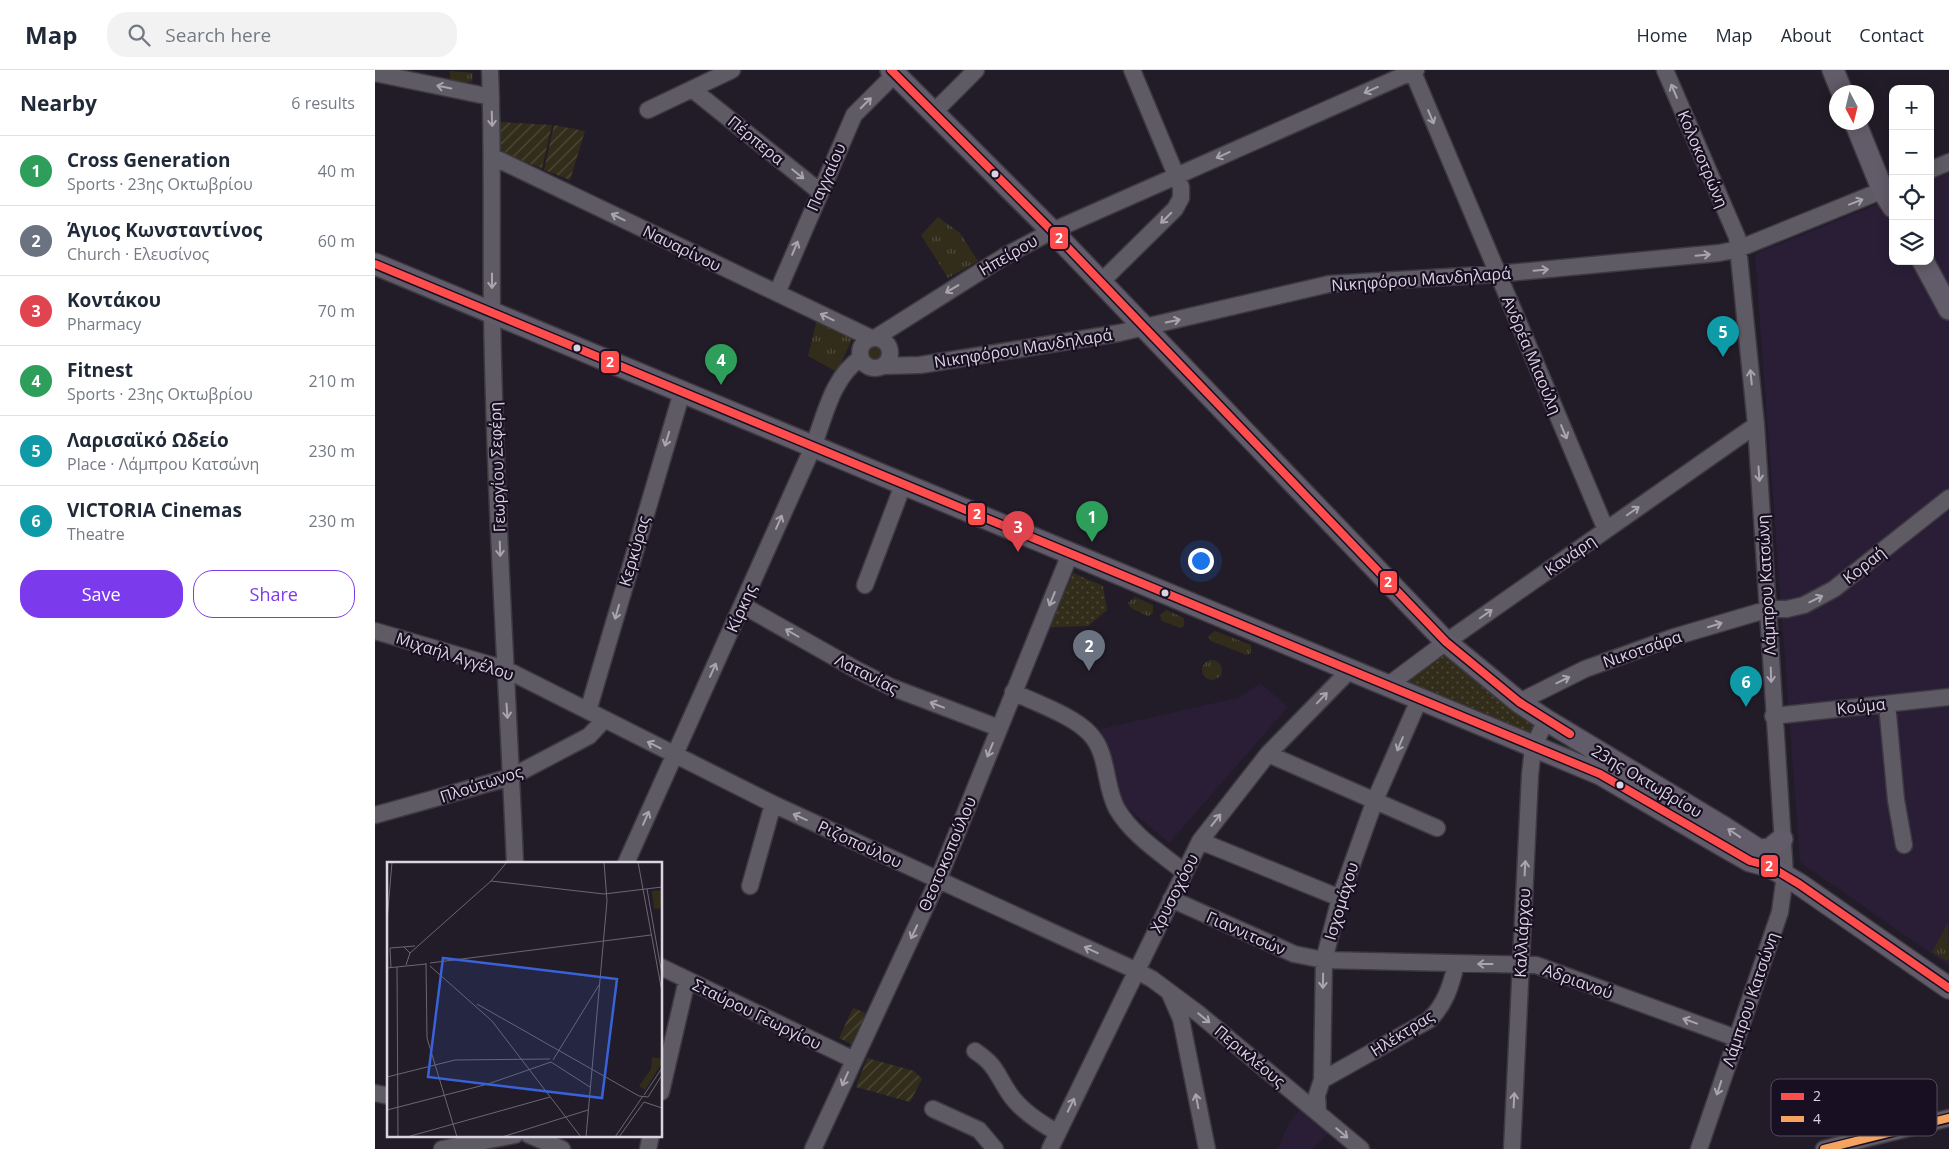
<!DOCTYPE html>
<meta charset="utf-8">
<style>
:root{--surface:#fff;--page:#f2f2f3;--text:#1f2937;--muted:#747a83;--line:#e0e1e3;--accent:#7c3aed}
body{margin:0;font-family:"Open Sans",sans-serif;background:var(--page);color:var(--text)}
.controls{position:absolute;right:15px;top:15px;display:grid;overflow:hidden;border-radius:10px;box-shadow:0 2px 12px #0003}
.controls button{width:45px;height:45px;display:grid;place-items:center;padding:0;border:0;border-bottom:1px solid var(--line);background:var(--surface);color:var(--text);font:25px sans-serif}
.compass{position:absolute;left:1454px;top:15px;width:45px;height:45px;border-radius:50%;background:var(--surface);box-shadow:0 2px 12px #0003;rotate:173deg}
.you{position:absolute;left:825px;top:490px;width:18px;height:18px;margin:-12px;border:4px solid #fff;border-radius:50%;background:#1a73e8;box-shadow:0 0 0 8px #1a73e833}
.badge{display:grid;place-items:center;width:32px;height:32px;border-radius:50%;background:var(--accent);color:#fff;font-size:16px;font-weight:700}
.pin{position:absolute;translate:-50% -41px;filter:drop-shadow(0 1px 2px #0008)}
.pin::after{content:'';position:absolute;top:26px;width:18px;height:15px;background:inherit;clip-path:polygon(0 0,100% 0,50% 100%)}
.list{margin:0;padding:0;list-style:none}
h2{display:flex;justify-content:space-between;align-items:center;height:65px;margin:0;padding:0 20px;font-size:21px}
h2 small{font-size:16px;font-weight:400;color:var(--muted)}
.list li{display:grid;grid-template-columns:32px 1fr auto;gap:15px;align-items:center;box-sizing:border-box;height:70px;padding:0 20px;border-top:1px solid var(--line)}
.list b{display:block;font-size:19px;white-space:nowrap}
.list p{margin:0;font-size:16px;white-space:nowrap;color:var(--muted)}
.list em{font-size:16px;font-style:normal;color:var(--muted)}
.actions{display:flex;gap:10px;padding:15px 20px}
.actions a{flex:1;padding:11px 0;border:1px solid var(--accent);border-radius:20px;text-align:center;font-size:18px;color:var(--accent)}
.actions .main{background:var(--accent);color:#fff}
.icon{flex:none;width:28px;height:28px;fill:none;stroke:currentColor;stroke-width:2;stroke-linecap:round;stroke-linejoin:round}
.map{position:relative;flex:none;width:1574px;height:1079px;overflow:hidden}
header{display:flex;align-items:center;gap:30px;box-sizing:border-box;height:70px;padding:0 25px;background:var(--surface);border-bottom:1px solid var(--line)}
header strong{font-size:24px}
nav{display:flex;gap:28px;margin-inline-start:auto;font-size:18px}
.search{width:350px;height:45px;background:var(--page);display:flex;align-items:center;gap:12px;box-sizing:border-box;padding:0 18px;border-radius:20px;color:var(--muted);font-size:19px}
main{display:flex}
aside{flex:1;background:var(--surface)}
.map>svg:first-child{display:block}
.built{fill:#2a1e36}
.grass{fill:url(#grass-tufts)}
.park{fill:url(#park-dots)}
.garden{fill:url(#garden-furrows)}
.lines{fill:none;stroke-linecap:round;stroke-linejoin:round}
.minor-casing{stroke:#3d3942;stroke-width:19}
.major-casing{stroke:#3d3942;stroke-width:24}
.minor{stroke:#5f5b64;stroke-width:16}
.major{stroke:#625b69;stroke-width:21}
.bus-1-casing{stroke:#190f22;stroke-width:11}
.bus-2-casing{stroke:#190f22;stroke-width:11}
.bus-1{stroke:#ff4d4d;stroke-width:8}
.bus-2{stroke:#f4a460;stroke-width:8}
.oneway{stroke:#a9a4af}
.oneway2{stroke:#aaa4b1}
.bus-dot{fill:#dad4e1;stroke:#190f22;stroke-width:2}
.labels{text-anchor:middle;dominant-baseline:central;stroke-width:4.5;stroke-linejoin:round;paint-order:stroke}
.street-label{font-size:16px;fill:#dad4e1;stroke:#190f22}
.inset-road{fill:none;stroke:#6c6672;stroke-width:1}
.view{fill:#3962d9;fill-opacity:0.15;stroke:#3962d9;stroke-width:2.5}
.inset-edge{fill:none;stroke:#dad4e1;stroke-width:2.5}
.key{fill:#190f22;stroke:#534a5b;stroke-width:1}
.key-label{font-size:14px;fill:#dad4e1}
.line-badge{stroke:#190f22;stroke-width:2}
.badge-label{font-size:14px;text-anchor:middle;font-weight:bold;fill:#fff}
</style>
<header>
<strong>Map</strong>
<div class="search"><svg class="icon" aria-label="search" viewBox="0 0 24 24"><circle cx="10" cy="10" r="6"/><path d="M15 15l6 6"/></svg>Search here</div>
<nav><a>Home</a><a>Map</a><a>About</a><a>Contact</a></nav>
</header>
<main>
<aside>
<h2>Nearby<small>6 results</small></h2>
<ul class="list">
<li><span class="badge" style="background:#2e9e5b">1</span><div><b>Cross Generation</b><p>Sports · 23ης Οκτωβρίου</p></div><em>40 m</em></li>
<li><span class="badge" style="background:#6b7280">2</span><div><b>Άγιος Κωνσταντίνος</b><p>Church · Ελευσίνος</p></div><em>60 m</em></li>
<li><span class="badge" style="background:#e0444e">3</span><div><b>Κοντάκου</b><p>Pharmacy</p></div><em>70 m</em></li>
<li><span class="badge" style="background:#2e9e5b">4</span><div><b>Fitnest</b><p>Sports · 23ης Οκτωβρίου</p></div><em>210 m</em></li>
<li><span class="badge" style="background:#0f9aa8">5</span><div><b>Λαρισαϊκό Ωδείο</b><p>Place · Λάμπρου Κατσώνη</p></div><em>230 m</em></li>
<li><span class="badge" style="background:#0f9aa8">6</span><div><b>VICTORIA Cinemas</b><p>Theatre</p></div><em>230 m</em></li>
</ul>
<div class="actions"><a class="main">Save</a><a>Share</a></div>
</aside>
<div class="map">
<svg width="1574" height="1079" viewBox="0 0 1574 1079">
<defs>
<pattern id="grass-tufts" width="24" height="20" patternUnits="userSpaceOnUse" patternTransform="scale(1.25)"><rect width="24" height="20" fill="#322d1a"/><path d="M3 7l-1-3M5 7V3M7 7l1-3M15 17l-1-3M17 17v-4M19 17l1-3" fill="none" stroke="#4f4b3b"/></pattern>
<pattern id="park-dots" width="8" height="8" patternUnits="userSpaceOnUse" patternTransform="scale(1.25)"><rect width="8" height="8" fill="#322d1a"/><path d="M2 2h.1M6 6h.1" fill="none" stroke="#4f4b3b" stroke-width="1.8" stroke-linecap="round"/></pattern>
<pattern id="garden-furrows" width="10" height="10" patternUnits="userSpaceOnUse" patternTransform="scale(1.25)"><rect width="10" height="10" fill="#322d1a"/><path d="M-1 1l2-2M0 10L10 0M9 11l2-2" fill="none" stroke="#4f4b3b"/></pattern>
</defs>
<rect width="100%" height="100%" fill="#221c28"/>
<path class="built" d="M1574,102V896L1425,792L1380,184L1518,128V191H1555V111Z
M885,613L913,637L794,773L745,731L726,659L866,627Z
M926,1038L955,1062L937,1079H903L913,1055Z"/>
<path class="grass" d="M75,1L98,3L97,12H75Z
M563,147L585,163L603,191L573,208L546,165Z
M442,249L478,267L462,302L433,286Z
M492 283a9 9 0 1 1 18 0a9 9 0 1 1-18 0Z
M760,527L778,535V543L773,546L756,538L753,533Z
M791,540L809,548V556L805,558L787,551L785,545Z
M840,561L876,575V583L872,585L836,571L833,566Z
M827 600a10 10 0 1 1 20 0a10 10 0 1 1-20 0Z
M1573,853L1574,889L1572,891L1557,882Z"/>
<path class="park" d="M698,503L728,516L732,540L713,556L675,557Z
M1069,579L1162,650L1150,670L1027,611Z"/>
<path class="garden" d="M124,52L177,55L167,98L125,84Z
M179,55L210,61L195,110L169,100Z
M478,938L491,943L476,974L464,968Z
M492,988L539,1001L547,1009L535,1032L481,1017Z"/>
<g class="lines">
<g class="minor-casing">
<path id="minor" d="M115,0C118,81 116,162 117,243C120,426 132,610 140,793
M1037,0L1231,460
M1290,0L1362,167L1381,355L1410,805L1405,842L1324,1079
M0,3L116,27
M317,19L444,121
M273,40L357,0
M559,42L601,0
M118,87L496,268
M1555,100L1574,92
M726,212L800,139L806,128V117L757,0
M402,223L479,45L520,4
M485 283a15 15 0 1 1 30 0a15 15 0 1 1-30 0Z
M500,268L630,186L677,161L1041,0
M508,296L545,295L744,263L954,214L1122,204L1344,183L1363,179L1518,116
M490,515L528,415
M367,535L482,600L516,617L624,658
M0,561L130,599L398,734L760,900L777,909L824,944L986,1079
M1012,616L1071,572L1381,355
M638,622C661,633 699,646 715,664C734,684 729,716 742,739C757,765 787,784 809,802
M1144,632L1210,599L1299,567L1394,539H1412L1429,535L1459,519L1574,428
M1512,634L1521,730L1529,775
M213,641L307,322
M1398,646L1574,627
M893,684L1062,758
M0,745L136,707L214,666L229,650
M825,771L965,828
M251,793L438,377C450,346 457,307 486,288
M375,816L398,734
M796,829L919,884L949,890L1161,895L1361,968
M286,897L479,990
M795,924L806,949L832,1079
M600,981C622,996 620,1002 634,1023C645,1040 665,1053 683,1063
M947,1010L1054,950C1070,935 1076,916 1081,894
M286,1022L312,910
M0,1023L14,1026
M558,1039L604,1060L620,1079
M943,1043L942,1025L947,1010L949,890L965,828L1000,730L1044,630
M154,1065L187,1079
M67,1079L140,1065
M273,1079L276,1065
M438,1079L563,810L695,484
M675,1079L825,771L893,684L974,601
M1137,1079L1155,705L1158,678L1171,650
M1449,1079L1574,1048"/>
</g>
<g class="major-casing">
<path id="major" d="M516,0L677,161L1071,572L1144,632L1171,650L1350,758L1384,780L1390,789
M1458,0L1467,22
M1480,52L1508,121L1518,137
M1548,191L1574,239
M0,194L1225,704L1350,777L1375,791L1394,796L1424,814L1574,918
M1384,780L1395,779L1407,769"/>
</g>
<use href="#minor" class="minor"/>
<use href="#major" class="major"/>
<g class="bus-1-casing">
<path id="bus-1" d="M516,0L677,161L1071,572L1144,632L1195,664
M0,194L1225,704L1375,791L1394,796L1424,814L1574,918"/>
</g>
<g class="bus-2-casing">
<path id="bus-2" d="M1449,1079L1574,1048"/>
</g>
<use href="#bus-1" class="bus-1"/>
<use href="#bus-2" class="bus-2"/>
</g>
<defs><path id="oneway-shaft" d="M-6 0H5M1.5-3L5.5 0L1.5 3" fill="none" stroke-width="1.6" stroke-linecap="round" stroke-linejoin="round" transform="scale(1.25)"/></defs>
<g class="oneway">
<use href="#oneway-shaft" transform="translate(69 17) rotate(-169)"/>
<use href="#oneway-shaft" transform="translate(996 20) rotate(156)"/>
<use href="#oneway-shaft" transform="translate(1299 21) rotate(-113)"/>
<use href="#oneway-shaft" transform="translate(491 33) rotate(-45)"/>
<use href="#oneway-shaft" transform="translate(1056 47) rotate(67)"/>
<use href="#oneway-shaft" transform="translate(117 49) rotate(88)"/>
<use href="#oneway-shaft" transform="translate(848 85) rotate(156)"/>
<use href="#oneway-shaft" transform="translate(423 104) rotate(39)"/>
<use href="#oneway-shaft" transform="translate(1481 132) rotate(-21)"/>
<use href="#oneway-shaft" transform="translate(243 147) rotate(-154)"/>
<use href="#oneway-shaft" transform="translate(791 148) rotate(135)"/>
<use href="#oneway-shaft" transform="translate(420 178) rotate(-67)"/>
<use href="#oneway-shaft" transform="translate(1328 185) rotate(-5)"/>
<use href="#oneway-shaft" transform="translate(1166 200) rotate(-5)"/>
<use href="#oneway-shaft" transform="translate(117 211) rotate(90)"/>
<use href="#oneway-shaft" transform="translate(577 219) rotate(149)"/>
<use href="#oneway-shaft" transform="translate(452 247) rotate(-154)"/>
<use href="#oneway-shaft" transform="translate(798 251) rotate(-12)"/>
<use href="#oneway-shaft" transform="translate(1376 307) rotate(-96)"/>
<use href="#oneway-shaft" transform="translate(1189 362) rotate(67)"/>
<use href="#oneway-shaft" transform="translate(292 369) rotate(107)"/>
<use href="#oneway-shaft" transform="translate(1384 404) rotate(86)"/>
<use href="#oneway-shaft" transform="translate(1258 441) rotate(-35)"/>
<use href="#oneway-shaft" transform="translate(404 452) rotate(-66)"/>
<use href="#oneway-shaft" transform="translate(125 479) rotate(88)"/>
<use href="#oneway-shaft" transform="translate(677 529) rotate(112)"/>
<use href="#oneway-shaft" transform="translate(1441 529) rotate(-26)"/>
<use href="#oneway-shaft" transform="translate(242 542) rotate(106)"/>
<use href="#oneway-shaft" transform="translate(1111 544) rotate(-35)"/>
<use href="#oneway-shaft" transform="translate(1340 555) rotate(-17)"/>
<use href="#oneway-shaft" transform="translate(417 563) rotate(-150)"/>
<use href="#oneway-shaft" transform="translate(338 600) rotate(-66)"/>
<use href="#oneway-shaft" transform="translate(1396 605) rotate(88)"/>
<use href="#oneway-shaft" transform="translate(1188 610) rotate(-26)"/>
<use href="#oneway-shaft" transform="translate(947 628) rotate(-46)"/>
<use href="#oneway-shaft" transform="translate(562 635) rotate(-159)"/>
<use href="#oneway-shaft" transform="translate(132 641) rotate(86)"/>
<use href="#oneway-shaft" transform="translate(1025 674) rotate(113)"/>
<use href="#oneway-shaft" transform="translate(279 675) rotate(-153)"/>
<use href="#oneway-shaft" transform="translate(615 680) rotate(112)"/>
<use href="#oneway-shaft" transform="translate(425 747) rotate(-156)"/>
<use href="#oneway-shaft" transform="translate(271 748) rotate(-66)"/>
<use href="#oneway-shaft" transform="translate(841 750) rotate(-52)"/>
<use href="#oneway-shaft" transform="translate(1150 798) rotate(-87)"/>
<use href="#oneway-shaft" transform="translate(539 862) rotate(115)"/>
<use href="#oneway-shaft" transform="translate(716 880) rotate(-155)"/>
<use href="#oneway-shaft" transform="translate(1110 894) rotate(-180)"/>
<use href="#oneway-shaft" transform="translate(948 911) rotate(91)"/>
<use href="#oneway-shaft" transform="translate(829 948) rotate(39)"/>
<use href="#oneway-shaft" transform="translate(1315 951) rotate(-160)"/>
<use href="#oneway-shaft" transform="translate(470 1009) rotate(114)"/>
<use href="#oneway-shaft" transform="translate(1344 1018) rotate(108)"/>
<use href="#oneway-shaft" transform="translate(1139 1030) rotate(-87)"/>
<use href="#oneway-shaft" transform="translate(822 1031) rotate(-101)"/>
<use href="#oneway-shaft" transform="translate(696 1035) rotate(-64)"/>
<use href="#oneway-shaft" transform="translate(967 1063) rotate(40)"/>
</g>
<use class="oneway2" href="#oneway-shaft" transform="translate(1359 763) rotate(-146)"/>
<g class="bus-dot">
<circle cx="620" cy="104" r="4.5"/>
<circle cx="202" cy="278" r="4.5"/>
<circle cx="790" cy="523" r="4.5"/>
<circle cx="1245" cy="715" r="4.5"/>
</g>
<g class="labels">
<g class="street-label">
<text transform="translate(381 70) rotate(39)">Πέρπερα</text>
<text transform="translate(1328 89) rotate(67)">Κολοκοτρώνη</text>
<text transform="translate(451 107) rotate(-66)">Παγγαίου</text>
<text transform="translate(307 178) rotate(26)">Ναυαρίνου</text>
<text transform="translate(633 185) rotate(-30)">Ηπείρου</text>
<text transform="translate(1046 209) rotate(-4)">Νικηφόρου Μανδηλαρά</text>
<text transform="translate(648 278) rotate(-9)">Νικηφόρου Μανδηλαρά</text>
<text transform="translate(1157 285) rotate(67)">Ανδρέα Μιαούλη</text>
<text transform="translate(122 397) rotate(-92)">Γεωργίου Σεφέρη</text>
<text transform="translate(259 481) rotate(-74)">Κερκύρας</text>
<text transform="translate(1195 485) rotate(-35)">Κανάρη</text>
<text transform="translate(1489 495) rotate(-38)">Κοραή</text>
<text transform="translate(1391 515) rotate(-93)">Λάμπρου Κατσώνη</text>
<text transform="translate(366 538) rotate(-66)">Κίρκης</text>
<text transform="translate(1267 579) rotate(-19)">Νικοτσάρα</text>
<text transform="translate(80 586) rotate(18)">Μιχαήλ Αγγέλου</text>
<text transform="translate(492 604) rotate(27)">Λατανίας</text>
<text transform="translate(1486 636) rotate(-6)">Κούμα</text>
<text transform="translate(1272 711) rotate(31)">23ης Οκτωβρίου</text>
<text transform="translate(106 714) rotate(-18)">Πλούτωνος</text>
<text transform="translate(485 774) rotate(25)">Ριζοπούλου</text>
<text transform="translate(572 784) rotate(-67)">Θεοτοκοπούλου</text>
<text transform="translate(799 823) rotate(-63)">Χρυσοχόου</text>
<text transform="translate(966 831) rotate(-73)">Ισχομάχου</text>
<text transform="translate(871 863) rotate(24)">Γιαννιτσών</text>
<text transform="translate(1147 863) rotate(-87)">Καλλιάρχου</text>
<text transform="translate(1203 911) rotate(20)">Αδριανού</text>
<text transform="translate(1375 929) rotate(-71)">Λάμπρου Κατσώνη</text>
<text transform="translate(382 944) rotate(26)">Σταύρου Γεωργίου</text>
<text transform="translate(1027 963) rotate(-32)">Ηλέκτρας</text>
<text transform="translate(875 986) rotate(40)">Περικλέους</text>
</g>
</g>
<g transform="translate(12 792)">
<rect width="275" height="275" fill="#221c28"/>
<path d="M275,28V46L267,47L265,29ZM265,195L275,197V201L258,228L252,224L264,207Z" fill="#322d1a"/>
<path class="inset-road" d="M251,0L275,130M104,19L217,32L275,25M260,27L275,113M0,59L5,0M17,85L23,91L19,103M23,91L104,19L120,0M39,101L40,176L70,275M43,101L264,73M43,104L105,159L194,275M10,105L11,275M0,106L39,102M4,106L3,86L28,84M90,142L252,234L261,235M166,198L212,123M164,200L203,225M0,215L68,198L163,197M257,233L275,206M261,235L275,213M0,248L101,222L164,200M20,275L163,235M115,275L201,248M199,275L220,39L217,0M228,275L256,234M232,275L257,240L275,246"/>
<path class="view" d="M56,96L230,117L215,236L41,215Z"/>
<rect width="275" height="275" class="inset-edge"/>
</g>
<rect x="1396" y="1009" width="166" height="57" rx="8" class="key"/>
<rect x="1406" y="1023" width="23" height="7" fill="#ff4d4d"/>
<rect x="1406" y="1046" width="23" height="6" fill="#f4a460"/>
<g class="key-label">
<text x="1438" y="1031">2</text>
<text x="1438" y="1054">4</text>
</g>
<g class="line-badge">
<rect x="674" y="156" width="20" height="24" rx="5" fill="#ff4d4d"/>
<rect x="225" y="280" width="20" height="24" rx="5" fill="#ff4d4d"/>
<rect x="592" y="432" width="19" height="24" rx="5" fill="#ff4d4d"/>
<rect x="1004" y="500" width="19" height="24" rx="5" fill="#ff4d4d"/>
<rect x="1385" y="784" width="19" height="24" rx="5" fill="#ff4d4d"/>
</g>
<g class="badge-label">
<text x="684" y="173">2</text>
<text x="235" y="297">2</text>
<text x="602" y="449">2</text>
<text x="1013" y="517">2</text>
<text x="1394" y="801">2</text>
</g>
</svg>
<div class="controls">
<button>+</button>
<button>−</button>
<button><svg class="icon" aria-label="locate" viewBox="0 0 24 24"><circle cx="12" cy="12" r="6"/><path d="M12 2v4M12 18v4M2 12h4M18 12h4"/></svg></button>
<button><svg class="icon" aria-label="layers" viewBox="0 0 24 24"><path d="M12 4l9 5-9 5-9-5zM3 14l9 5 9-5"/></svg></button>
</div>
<svg class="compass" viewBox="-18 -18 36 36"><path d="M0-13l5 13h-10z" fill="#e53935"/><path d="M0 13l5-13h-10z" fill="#747a83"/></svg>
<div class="you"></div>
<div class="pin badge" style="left:717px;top:472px;background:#2e9e5b">1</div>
<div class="pin badge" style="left:714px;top:601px;background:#6b7280">2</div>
<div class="pin badge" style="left:643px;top:482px;background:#e0444e">3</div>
<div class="pin badge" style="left:346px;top:315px;background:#2e9e5b">4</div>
<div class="pin badge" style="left:1348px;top:287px;background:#0f9aa8">5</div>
<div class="pin badge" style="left:1371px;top:637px;background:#0f9aa8">6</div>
</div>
</main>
